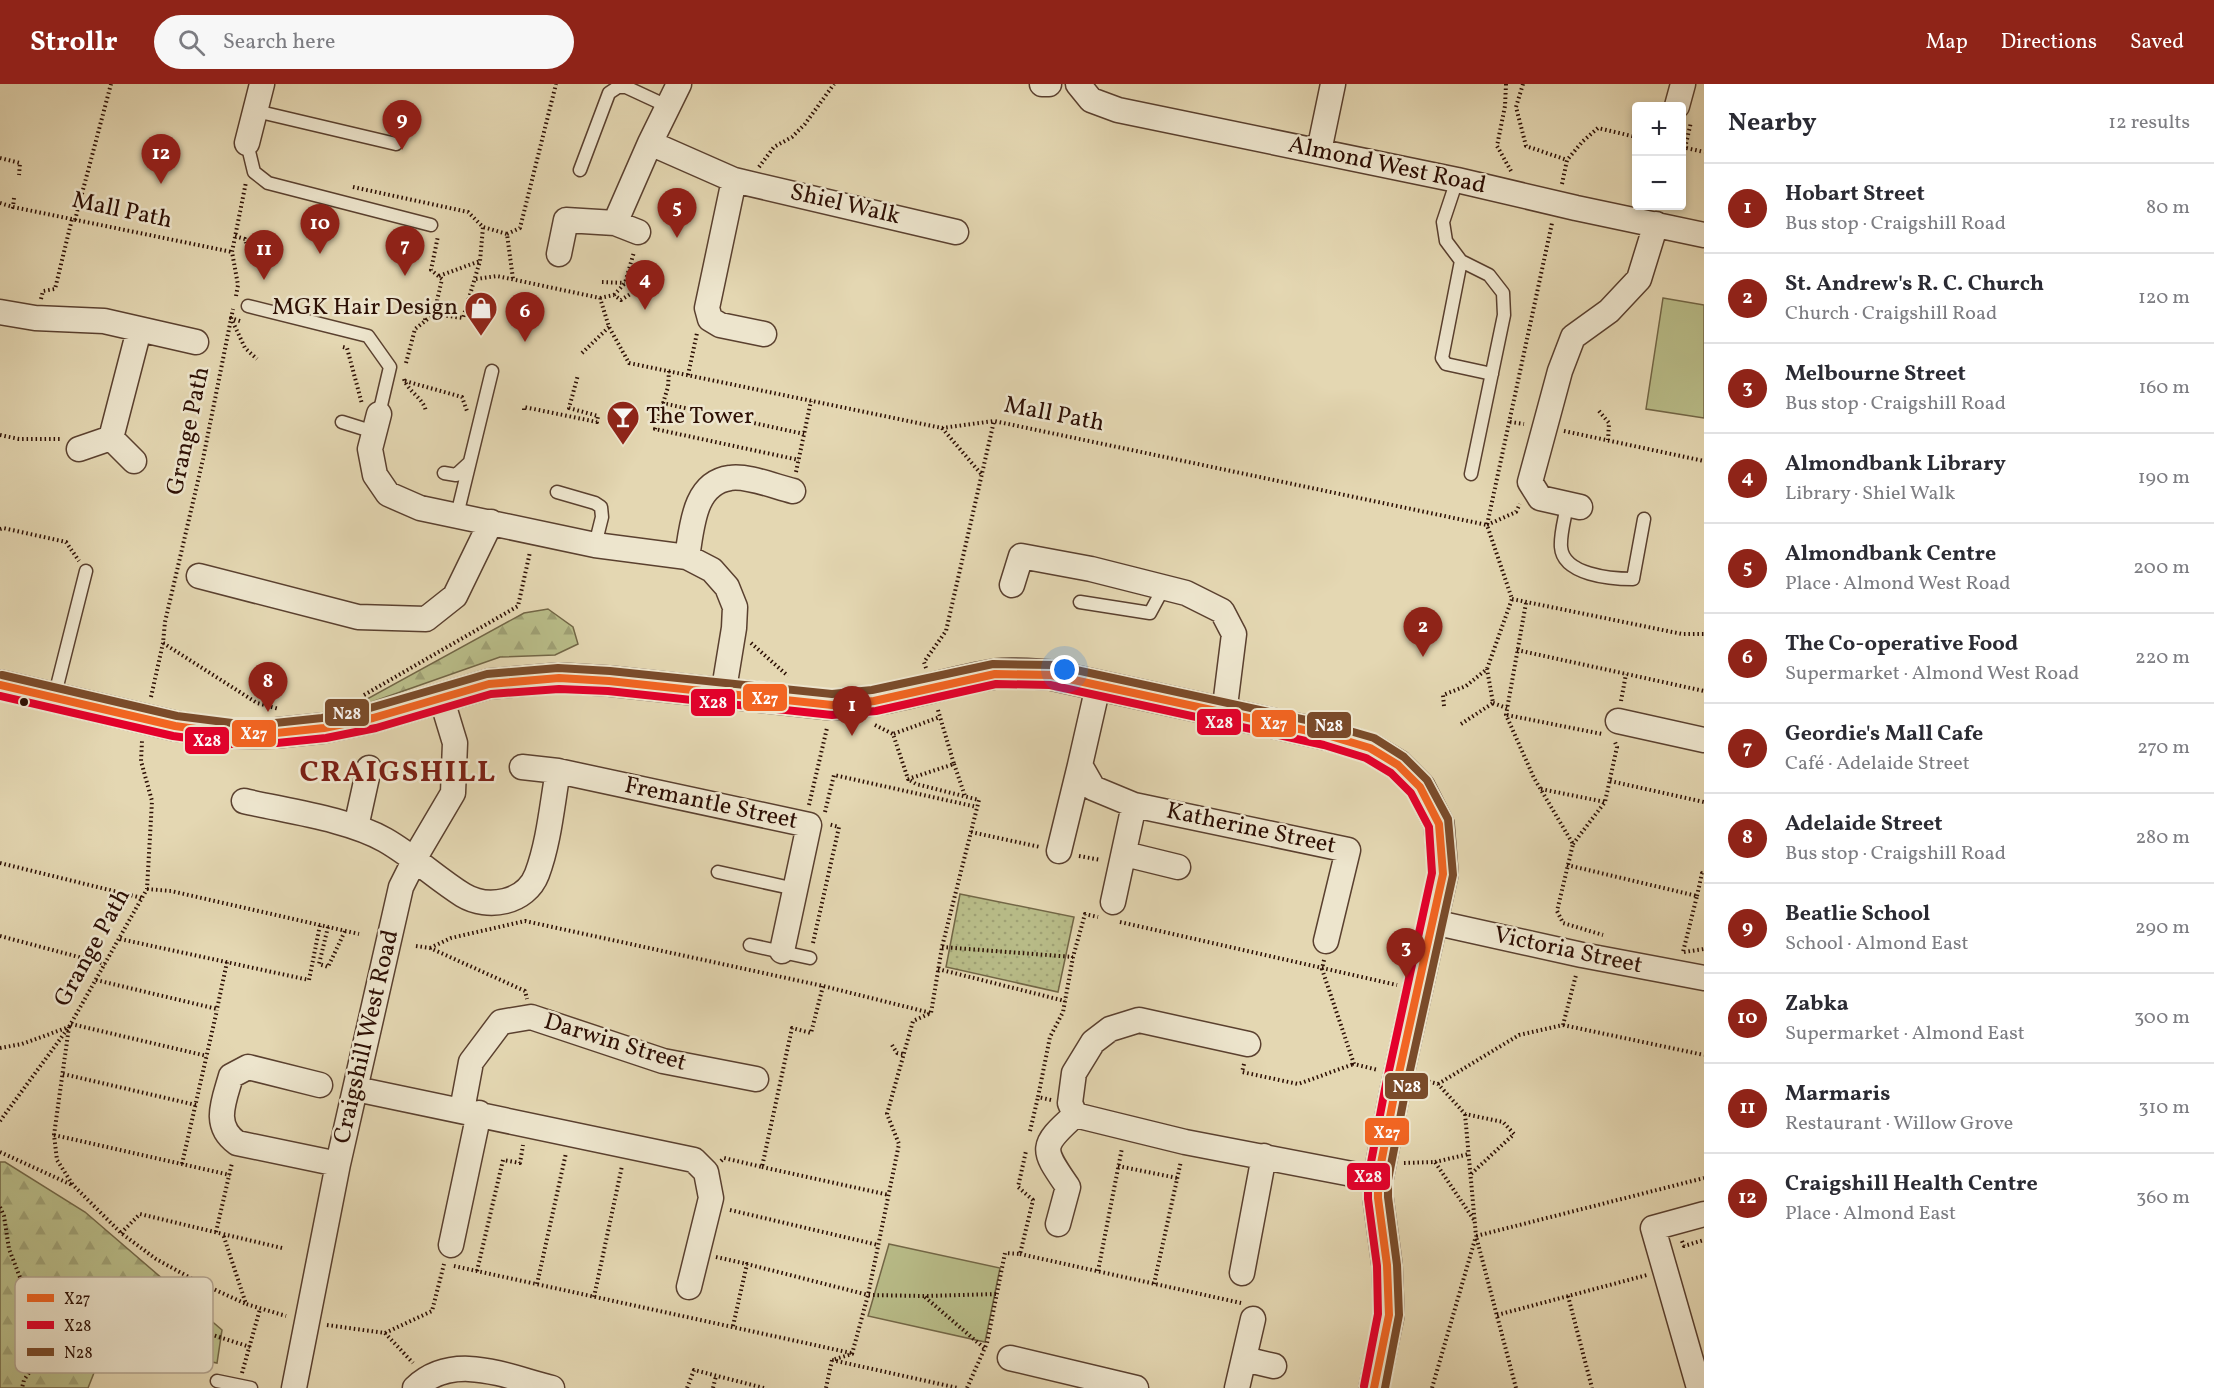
<!DOCTYPE html>
<meta charset="utf-8">
<style>
:root{--surface:#fff;--page:#f7f7f7;--text:#2b2b33;--muted:#7c7c81;--line:#e1e1e2;--accent:#8f2418}
body{margin:0;font-family:Vollkorn,serif;background:var(--page);color:var(--text)}
.controls{position:absolute;right:18px;top:18px;display:grid;overflow:hidden;border-radius:6px;box-shadow:0 3px 9px #0003}
.controls button{width:54px;height:54px;display:grid;place-items:center;padding:0;border:0;border-bottom:2px solid var(--line);background:var(--surface);color:var(--text);font:30px sans-serif}
.you{position:absolute;left:1065px;top:586px;width:21px;height:21px;margin:-15px;border:4px solid #fff;border-radius:50%;background:#1a73e8;box-shadow:0 0 0 9px #1a73e833}
.badge{display:grid;place-items:center;width:39px;height:39px;border-radius:50%;background:var(--accent);color:#fff;font-size:20px;font-weight:700}
.pin{position:absolute;translate:-50% -50px;filter:drop-shadow(0 2px 3px #0008)}
.pin::after{content:'';position:absolute;top:32px;width:21px;height:18px;background:inherit;clip-path:polygon(0 0,100% 0,50% 100%)}
.list{margin:0;padding:0;list-style:none}
h2{display:flex;justify-content:space-between;align-items:center;height:78px;margin:0;padding:0 24px;font-size:26px}
h2 small{font-size:20px;font-weight:400;color:var(--muted)}
.list li{display:grid;grid-template-columns:39px 1fr auto;gap:18px;align-items:center;box-sizing:border-box;height:90px;padding:0 24px;border-top:2px solid var(--line)}
.list b{display:block;font-size:22px;white-space:nowrap}
.list p{margin:0;font-size:20px;white-space:nowrap;color:var(--muted)}
.list em{font-size:20px;font-style:normal;color:var(--muted)}
.icon{flex:none;width:33px;height:33px;fill:none;stroke:currentColor;stroke-width:2;stroke-linecap:round;stroke-linejoin:round}
.map{position:relative;flex:none;width:1704px;height:1304px;overflow:hidden}
header{display:flex;align-items:center;gap:36px;box-sizing:border-box;height:84px;padding:0 30px;background:var(--accent);color:#fff}
header strong{font-size:28px}
nav{display:flex;gap:33px;margin-inline-start:auto;font-size:21px}
.search{width:420px;height:54px;background:var(--page);display:flex;align-items:center;gap:15px;box-sizing:border-box;padding:0 21px;border-radius:33px;color:var(--muted);font-size:22px}
main{display:flex}
aside{flex:1;background:var(--surface)}
.map>svg:first-child{display:block}
.grass{fill:url(#grass-dots);stroke:#726646;stroke-width:1.5}
.forest{fill:url(#forest-firs);stroke:#726646;stroke-width:1.5}
.green{fill:#b9bd89;stroke:#726646;stroke-width:1.5}
.lines{fill:none;stroke-linecap:round;stroke-linejoin:round}
.service-casing{stroke:#5a402f;stroke-width:15}
.minor-casing{stroke:#5a402f;stroke-width:27}
.tertiary-casing{stroke:#5a402f;stroke-width:32}
.path{stroke:#2c0e03;stroke-width:4;stroke-dasharray:1.5 3;stroke-linecap:butt}
.service{stroke:#ede5cd;stroke-width:12}
.minor{stroke:#ede5cd;stroke-width:24}
.tertiary{stroke:#ede5cd;stroke-width:28}
.bus-1-casing{stroke:#ede5cd;stroke-width:12}
.bus-2-casing{stroke:#ede5cd;stroke-width:12}
.bus-3-casing{stroke:#ede5cd;stroke-width:12}
.bus-1{stroke:#f26522;stroke-width:8}
.bus-2{stroke:#e4002b;stroke-width:8}
.bus-3{stroke:#7a4b2a;stroke-width:8}
.bus-dot{fill:#2c0e03;stroke:#ede5cd;stroke-width:2}
.labels{text-anchor:middle;dominant-baseline:central;stroke-width:5;stroke-linejoin:round;paint-order:stroke}
.street-label{font-size:24px;fill:#2c0e03;stroke:#ede5cd}
.poi-label{font-size:24px;fill:#2c0e03;stroke:#ede5cd;text-anchor:end}
.district-label{font-size:30px;font-weight:bold;letter-spacing:1.5px;fill:#7a1f14;stroke:#ede5cd}
.key{fill:#ede5cd;stroke:#b3a490;stroke-width:1.5}
.key-label{font-size:16px;fill:#2c0e03}
.line-badge{stroke:#ede5cd;stroke-width:2}
.badge-label{font-size:16px;text-anchor:middle;font-weight:bold;fill:#fff}
</style>
<header>
<strong>Strollr</strong>
<div class="search"><svg class="icon" aria-label="search" viewBox="0 0 24 24"><circle cx="10" cy="10" r="6"/><path d="M15 15l6 6"/></svg>Search here</div>
<nav><a>Map</a><a>Directions</a><a>Saved</a></nav>
</header>
<main>
<div class="map">
<svg width="1704" height="1304" viewBox="0 0 1704 1304">
<defs>
<pattern id="grass-dots" width="8" height="8" patternUnits="userSpaceOnUse" patternTransform="scale(1.5)"><rect width="8" height="8" fill="#b9bd89"/><path d="M2 2h.1M6 6h.1" fill="none" stroke="#9fa175" stroke-width="1.8" stroke-linecap="round"/></pattern>
<pattern id="forest-firs" width="22" height="20" patternUnits="userSpaceOnUse" patternTransform="scale(1.5)"><rect width="22" height="20" fill="#b9bd89"/><path d="M5 1l3.5 6h-7zM16 11l3.5 6h-7z" fill="#9fa175"/></pattern>
</defs>
<rect width="100%" height="100%" fill="#e4d7b2"/>
<filter id="stains"><feTurbulence type="fractalNoise" baseFrequency=".00333" numOctaves="4"/><feColorMatrix values="0 0 0 0 .2 0 0 0 0 .09 0 0 0 0 .02 0 0 0 .5 -.17"/></filter>
<radialGradient id="worn" r=".72"><stop offset=".6" stop-color="#630" stop-opacity="0"/><stop offset="1" stop-color="#630" stop-opacity=".3"/></radialGradient>
<path class="grass" d="M960,810L1074,833L1058,908L946,883Z"/>
<path class="forest" d="M548,525L573,543L578,560L555,571L500,573L369,619L367,615L524,529Z
M0,1078H5L85,1128L222,1246L217,1279L107,1256L88,1304H0Z"/>
<path class="green" d="M1663,214L1704,221V334L1646,325Z
M889,1160L1000,1184L985,1258L868,1232Z"/>
<g class="lines">
<g class="service-casing">
<path id="service" d="M256,27L396,60
M247,59L254,88L268,99L431,141
M580,86L609,9L618,3H626L667,22
M1457,96L1443,138L1446,157L1461,177L1442,274L1446,280L1492,290
M1461,177L1489,191L1503,209L1504,231L1471,390
M248,222L368,252L390,283L379,330
M342,338L374,348
M444,389L456,391L469,379
M557,408L595,419L601,423L602,433L595,461
M1567,421C1565,434 1560,450 1561,463C1563,491 1611,495 1633,495L1644,435
M457,431L492,287
M1080,518L1150,529L1164,503
M54,614L86,487
M718,788L795,805
M750,861L810,874
M217,1297L251,1304"/>
</g>
<g class="minor-casing">
<path id="minor" d="M1042,0H1049
M1078,0L1091,16L1118,26L1457,96L1576,124L1704,151
M1677,22L1683,0
M247,59L262,0
M650,59L734,96L956,148
M1319,67L1333,0
M734,96L707,224L710,235L720,241L764,250
M638,148L615,139L650,59L679,0
M559,170L566,136L615,139
M0,228L35,234L104,237L196,258
M379,330L370,365L375,391L388,410L420,424L595,461L687,473L712,486L727,503L735,523L734,544L723,611
M111,354L134,377
M79,365L111,354L139,246
M1580,423L1540,414L1530,398L1560,287L1573,253L1609,227L1639,195L1656,140
M687,473C692,445 693,399 730,394C747,391 776,403 793,407
M199,492L358,533L426,535L455,512L491,438
M1012,501L1021,472L1091,485L1186,509L1222,527L1234,550L1224,630
M1098,602L1080,681L1093,704L1134,721L1348,766L1326,857
M1618,637L1704,656
M522,683L558,687
M244,717C287,727 348,735 385,756C413,772 436,794 463,811C488,826 526,819 537,790C549,758 552,721 558,687L809,741L782,867
M356,743L369,684
M1059,767L1080,681
M1125,770L1178,783
M1113,818L1134,721
M1433,838L1582,871L1704,894
M320,1001L248,983L231,992C224,1017 212,1041 237,1059L338,1080
M356,1005L694,1076L706,1088L711,1114L689,1203
M462,1026L471,978L501,938L531,933L663,977L756,995
M1075,1031L1185,1058L1378,1095
M1058,1140L1068,1103C1042,1065 1039,1063 1075,1031L1070,1019L1074,989L1093,958L1110,945L1139,936L1248,960
M451,1161L479,1029
M1242,1189L1264,1072
M1010,1274L1136,1304
M1244,1275L1274,1282
M294,1304L338,1080L401,803L420,765L453,709L455,659L441,613
M415,1304C454,1267 507,1293 552,1304
M1237,1304L1253,1235
M1699,1304L1653,1144L1704,1130"/>
</g>
<g class="tertiary-casing">
<path id="tertiary" d="M0,601L175,642L231,650L276,649L324,644L373,634L489,600L559,594L609,597L832,621C889,619 940,599 995,590C1014,588 1032,590 1051,591L1327,651L1370,664L1398,681L1420,703L1439,740L1443,790L1395,1007L1378,1095V1114L1387,1181L1389,1231L1374,1304"/>
</g>
<path class="path" d="M1506,0L1505,22L1497,62L1511,87
M1523,0L1516,23L1526,62L1567,76
M1682,63L1704,68
M1685,64L1691,38
M0,74L20,79L19,91
M759,83L774,63L792,53L805,40L834,0
M1562,100L1567,76L1583,57L1598,44L1636,53
M353,103L468,128L483,143L507,150L513,195
M14,114L13,123L232,168
M0,119L13,123
M75,136L111,0
M507,150L520,144L556,0
M235,152L245,155L246,159
M439,192L480,177
M476,195L497,192L600,214L609,243L629,279L942,344L994,337L1487,441
M602,198L625,199
M614,211L625,199L634,168
M236,212L238,201L232,168L246,98
M600,214L614,211L621,216L646,200
M41,215L43,207L55,205L72,135
M434,230L442,195L431,186L438,152
M425,236L427,222
M240,237L231,234L245,264L257,275
M343,263L347,264L362,320
M582,269L609,243
M406,279L415,245L434,230L463,234L480,177L483,143
M669,287L668,303L655,345L799,376
M688,291L697,249
M404,295C408,308 424,314 426,328
M405,297L462,313L467,327
M662,319L804,350
M524,326V323L597,338L598,332L569,324L578,291
M1599,327L1609,339L1608,356
M1510,338L1524,340
M942,344L982,391
M1564,347L1704,377
M0,351L19,355H62
M796,388L811,317
M1487,441L1516,428L1520,420
M0,445L3,444L66,458L79,477
M1512,515L1682,550H1704
M1526,519L1506,631L1534,694L1573,760L1557,827L1563,839L1603,851
M163,559L257,619L279,625
M751,559L788,592
M1517,566L1704,607
M926,584L924,578L946,547L994,337
M364,611L518,522L530,468
M151,613L163,559L165,538L203,375L233,225
M1621,617L1626,590
M1493,619L1507,624
M1444,622L1443,611L1466,602L1487,585L1512,515L1487,441L1552,139
M938,626L940,633L954,680L908,695L893,650L940,633
M1507,631L1602,650
M1461,640L1493,619L1487,585
M875,641L893,650
M954,680L965,712
M1610,697L1704,718
M1541,705L1605,718
M809,721L827,644
M825,728L834,691L977,723
M971,748L1040,763
M1573,760L1605,718L1617,663L1615,658
M1079,772L1101,776
M0,779L142,814
M1567,781L1697,812L1683,868
M147,805L171,807L359,850
M1697,812L1702,789H1704
M1120,838L1397,901
M328,843L319,880L328,883L345,847
M0,852L105,880
M120,855L309,896L320,841
M813,859L839,743L828,740
M416,862L430,864L525,907L527,915
M942,863L1073,873
M430,864L451,854L525,837L823,902L931,929
M1684,868L1704,865
M1324,876L1322,885L1354,980L1378,986
M938,885L1065,917
M96,896L217,925L227,878
M71,940L207,972
M1563,941L1704,971
M892,961L897,969L903,970
M0,964L22,960L69,943L54,1051L57,1076L73,1101L121,1149L156,1175L196,1197L246,1220
M1244,980L1242,988L1298,1000L1354,980
M63,990L196,1021
M1420,995L1438,1000L1465,1030L1503,1038L1514,1050L1471,1090
M1438,1000L1519,951L1563,941L1576,891
M1051,1016L1038,1013L1050,953L1063,928L1073,873L1085,830L1098,833
M0,1037L69,943L147,805L152,717L141,677L142,657
M1030,1047L1038,1013
M54,1051L230,1091
M0,1068L72,1101
M721,1077L724,1074L762,1083L792,944L811,949L823,902
M1435,1078L1469,1070
M1404,1079L1435,1078L1474,1136
M182,1080L217,926
M1118,1082L1177,1094
M762,1083L889,1111
M0,1123L4,1132L9,1165L47,1263L24,1296L22,1304
M730,1126L878,1161
M216,1148L232,1079
M121,1149L140,1130L223,1150
M1682,1157L1684,1162L1704,1156
M282,1164L223,1150L246,1220L286,1232
M1020,1170L1241,1219
M716,1173L747,1180
M454,1182L851,1269
M477,1187L503,1076L520,1079L523,1061
M1098,1187L1122,1064
M537,1200L566,1069
M1154,1200L1181,1077
M1568,1212L1592,1304
M594,1213L622,1082
M925,1213L984,1264
M1497,1231L1647,1191
M327,1241L385,1249L413,1279
M733,1242L747,1180L868,1211L924,1212L997,1210
M385,1249L432,1227L444,1180
M47,1263L76,1239L113,1230L188,1243L250,1263
M832,1276L958,1304
M242,1289L260,1225
M687,1304L694,1286L764,1304
M713,1304L716,1292
M826,1304L832,1276L852,1270L868,1211L899,1060L887,1030L913,937L931,929L942,863L979,716L916,700L908,695
M967,1304L987,1259L1005,1169L1020,1170L1033,1116L1018,1103L1026,1067
M1432,1304L1476,1152L1465,1030
M1516,1304L1476,1152L1704,1094"/>
<use href="#service" class="service"/>
<use href="#minor" class="minor"/>
<use href="#tertiary" class="tertiary"/>
<g class="bus-1-casing">
<path id="bus-1" d="M0,601L175,642L231,650L276,649L324,644L373,634L489,600L559,594L609,597L832,621L874,617L995,590L1051,591L1327,651L1370,664L1398,681L1420,703L1439,740L1443,790L1395,1007L1378,1095V1114L1387,1181L1389,1231L1374,1304"/>
</g>
<g class="bus-2-casing">
<path id="bus-2" d="M0,612L173,652L231,660L277,659L326,654L376,644L491,610L559,605L608,607L832,631L876,627L996,600L1050,601L1324,661L1366,674L1391,689L1411,709L1429,743L1432,789L1385,1005L1368,1094V1115L1377,1182L1378,1230L1364,1302"/>
</g>
<g class="bus-3-casing">
<path id="bus-3" d="M2,591L177,632L232,639H275L322,634L370,624L487,590L558,584L610,587L832,610L872,606L993,580L1053,581L1329,641L1374,654L1404,673L1427,696L1448,735L1453,791L1405,1009L1388,1096V1113L1397,1181L1399,1231L1385,1304"/>
</g>
<use href="#bus-1" class="bus-1"/>
<use href="#bus-2" class="bus-2"/>
<use href="#bus-3" class="bus-3"/>
</g>
<defs>
<g id="shop-pin" transform="scale(1.725)"><path d="M0 17L-7.5 6A9.5 9.5 0 1 1 7.5 6Z" fill="#8f2418" stroke="#ede5cd"/><path d="M-5-2.5h2.3a2.7 3.5 0 0 1 5.4 0H5L5.5 6h-11ZM-1.5-2.5h3a1.5 2.3 0 0 0-3 0Z" fill="#fff"/></g>
<g id="bar-pin" transform="scale(1.725)"><path d="M0 17L-7.5 6A9.5 9.5 0 1 1 7.5 6Z" fill="#8f2418" stroke="#ede5cd"/><path d="M-6-5H6L.8 .8V4.5H3.5V6h-7V4.5H-.8V.8Z" fill="#fff"/></g>
</defs>
<g fill-rule="evenodd">
<use href="#shop-pin" x="481" y="224"/>
<use href="#bar-pin" x="623" y="333"/>
</g>
<circle class="bus-dot" cx="24" cy="618" r="5"/>
<g class="labels">
<g class="street-label">
<text transform="translate(1387 82) rotate(12)">Almond West Road</text>
<text transform="translate(845 121) rotate(13)">Shiel Walk</text>
<text transform="translate(122 127) rotate(12)">Mall Path</text>
<text transform="translate(1054 331) rotate(11)">Mall Path</text>
<text transform="translate(189 347) rotate(-78)">Grange Path</text>
<text transform="translate(711 720) rotate(12)">Fremantle Street</text>
<text transform="translate(1251 745) rotate(12)">Katherine Street</text>
<text transform="translate(93 864) rotate(-61)">Grange Path</text>
<text transform="translate(1568 867) rotate(12)">Victoria Street</text>
<text transform="translate(367 953) rotate(-77)">Craigshill West Road</text>
<text transform="translate(615 959) rotate(17)">Darwin Street</text>
</g>
<g class="poi-label">
<text x="458" y="224">MGK Hair Design</text>
<text x="646" y="333" text-anchor="start">The Tower</text>
</g>
<g class="district-label">
<text x="398" y="689">CRAIGSHILL</text>
</g>
</g>
<rect x="15" y="1193" width="198" height="96" rx="9" class="key"/>
<rect x="27" y="1210" width="27" height="8" fill="#f26522"/>
<rect x="27" y="1237" width="27" height="8" fill="#e4002b"/>
<rect x="27" y="1264" width="27" height="8" fill="#7a4b2a"/>
<g class="key-label">
<text x="64" y="1220">X27</text>
<text x="64" y="1247">X28</text>
<text x="64" y="1274">N28</text>
</g>
<g class="line-badge">
<rect x="742" y="599" width="46" height="29" rx="6" fill="#f26522"/>
<rect x="690" y="604" width="46" height="29" rx="6" fill="#e4002b"/>
<rect x="324" y="614" width="46" height="29" rx="6" fill="#7a4b2a"/>
<rect x="1196" y="624" width="46" height="28" rx="6" fill="#e4002b"/>
<rect x="1251" y="625" width="46" height="29" rx="6" fill="#f26522"/>
<rect x="1306" y="627" width="46" height="28" rx="6" fill="#7a4b2a"/>
<rect x="231" y="635" width="46" height="29" rx="6" fill="#f26522"/>
<rect x="184" y="642" width="46" height="29" rx="6" fill="#e4002b"/>
<rect x="1384" y="988" width="45" height="28" rx="6" fill="#7a4b2a"/>
<rect x="1364" y="1033" width="46" height="29" rx="6" fill="#f26522"/>
<rect x="1346" y="1078" width="45" height="29" rx="6" fill="#e4002b"/>
</g>
<g class="badge-label">
<text x="765" y="620">X27</text>
<text x="713" y="624">X28</text>
<text x="347" y="635">N28</text>
<text x="1219" y="644">X28</text>
<text x="1274" y="645">X27</text>
<text x="1329" y="647">N28</text>
<text x="254" y="655">X27</text>
<text x="207" y="662">X28</text>
<text x="1407" y="1008">N28</text>
<text x="1387" y="1054">X27</text>
<text x="1368" y="1098">X28</text>
</g>
<rect width="100%" height="100%" filter="url(#stains)"/>
<rect width="100%" height="100%" fill="url(#worn)"/>
</svg>
<div class="controls">
<button>+</button>
<button>−</button>
</div>
<div class="you"></div>
<div class="pin badge" style="left:852px;top:652px">1</div>
<div class="pin badge" style="left:1423px;top:573px">2</div>
<div class="pin badge" style="left:1406px;top:894px">3</div>
<div class="pin badge" style="left:645px;top:226px">4</div>
<div class="pin badge" style="left:677px;top:154px">5</div>
<div class="pin badge" style="left:525px;top:258px">6</div>
<div class="pin badge" style="left:405px;top:192px">7</div>
<div class="pin badge" style="left:268px;top:628px">8</div>
<div class="pin badge" style="left:402px;top:66px">9</div>
<div class="pin badge" style="left:320px;top:170px">10</div>
<div class="pin badge" style="left:264px;top:196px">11</div>
<div class="pin badge" style="left:161px;top:100px">12</div>
</div>
<aside>
<h2>Nearby<small>12 results</small></h2>
<ul class="list">
<li><span class="badge">1</span><div><b>Hobart Street</b><p>Bus stop · Craigshill Road</p></div><em>80 m</em></li>
<li><span class="badge">2</span><div><b>St. Andrew's R. C. Church</b><p>Church · Craigshill Road</p></div><em>120 m</em></li>
<li><span class="badge">3</span><div><b>Melbourne Street</b><p>Bus stop · Craigshill Road</p></div><em>160 m</em></li>
<li><span class="badge">4</span><div><b>Almondbank Library</b><p>Library · Shiel Walk</p></div><em>190 m</em></li>
<li><span class="badge">5</span><div><b>Almondbank Centre</b><p>Place · Almond West Road</p></div><em>200 m</em></li>
<li><span class="badge">6</span><div><b>The Co-operative Food</b><p>Supermarket · Almond West Road</p></div><em>220 m</em></li>
<li><span class="badge">7</span><div><b>Geordie's Mall Cafe</b><p>Café · Adelaide Street</p></div><em>270 m</em></li>
<li><span class="badge">8</span><div><b>Adelaide Street</b><p>Bus stop · Craigshill Road</p></div><em>280 m</em></li>
<li><span class="badge">9</span><div><b>Beatlie School</b><p>School · Almond East</p></div><em>290 m</em></li>
<li><span class="badge">10</span><div><b>Zabka</b><p>Supermarket · Almond East</p></div><em>300 m</em></li>
<li><span class="badge">11</span><div><b>Marmaris</b><p>Restaurant · Willow Grove</p></div><em>310 m</em></li>
<li><span class="badge">12</span><div><b>Craigshill Health Centre</b><p>Place · Almond East</p></div><em>360 m</em></li>
</ul>
</aside>
</main>
